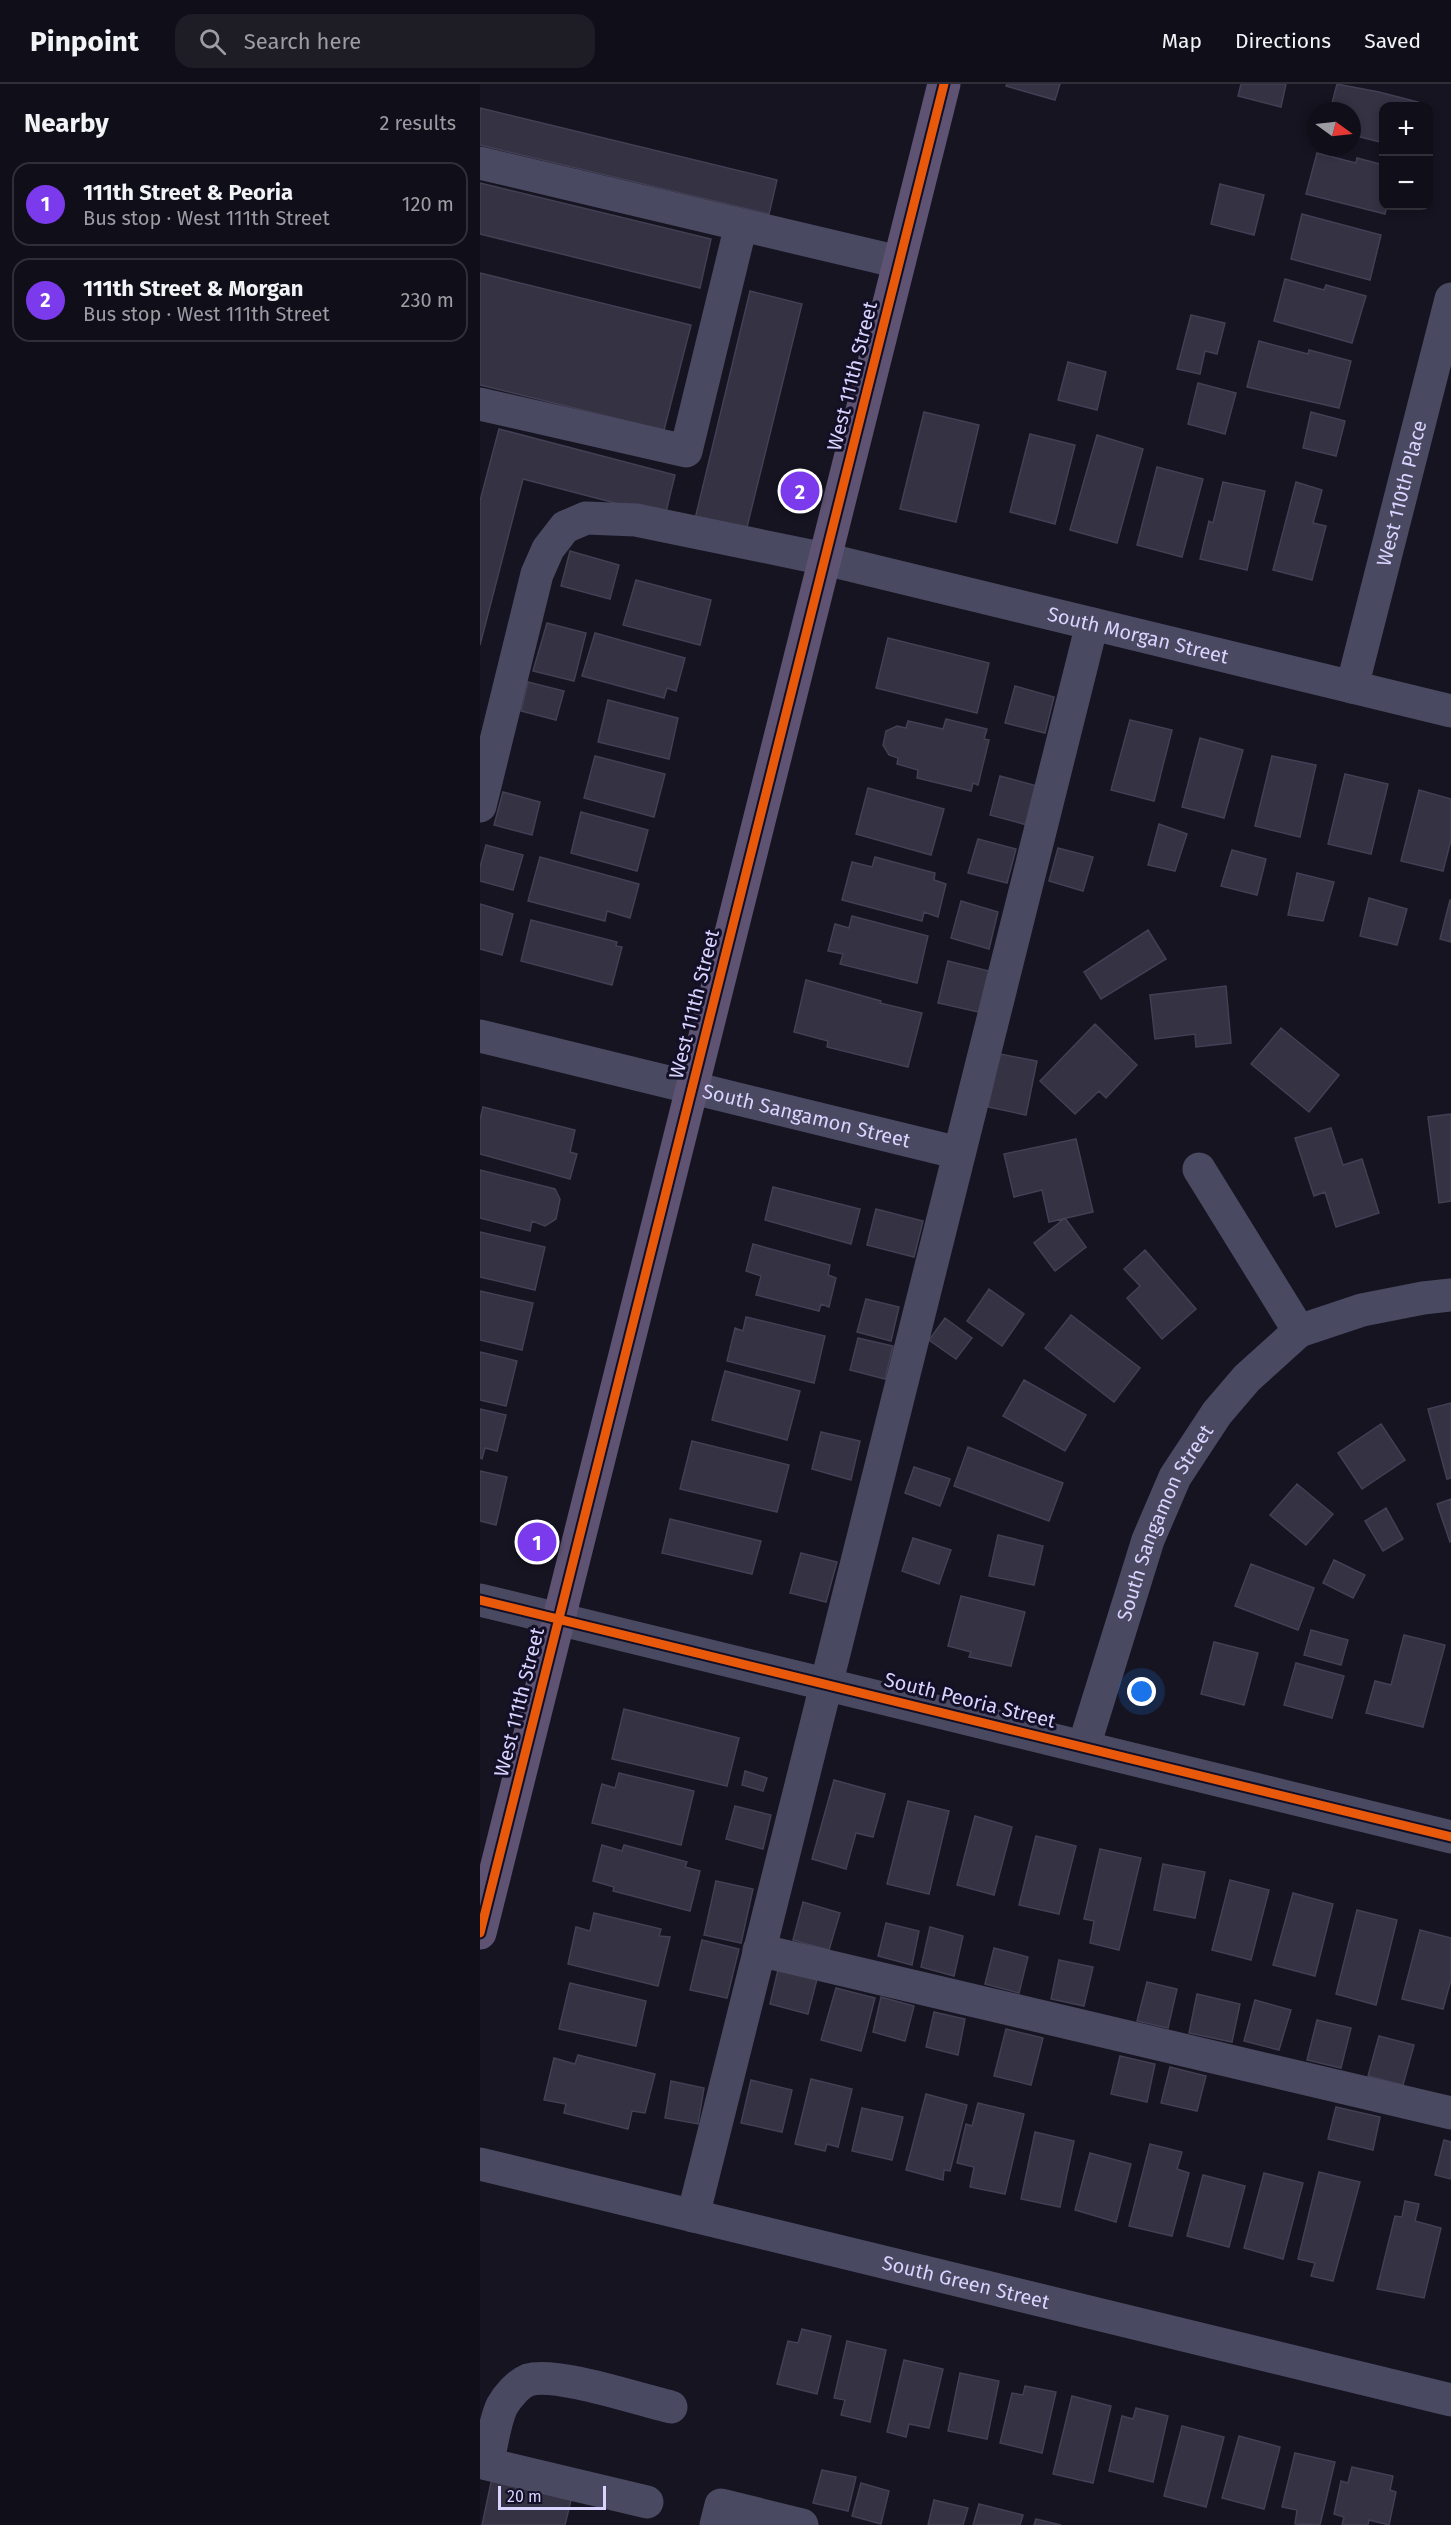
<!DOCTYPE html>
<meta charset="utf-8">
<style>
:root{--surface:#100f19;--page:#1e1d26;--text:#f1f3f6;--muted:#9c9ca2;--line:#302f38;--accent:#7c3aed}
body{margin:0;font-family:"Fira Sans",sans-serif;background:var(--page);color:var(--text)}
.controls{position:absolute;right:18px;top:18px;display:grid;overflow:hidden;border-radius:12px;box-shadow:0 3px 9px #0003}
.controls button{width:54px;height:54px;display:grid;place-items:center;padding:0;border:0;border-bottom:2px solid var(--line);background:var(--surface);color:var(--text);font:30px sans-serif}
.compass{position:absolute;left:827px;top:18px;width:54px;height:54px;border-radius:50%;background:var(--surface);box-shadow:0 3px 9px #0003;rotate:105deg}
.scale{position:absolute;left:18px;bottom:15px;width:108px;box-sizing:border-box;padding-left:6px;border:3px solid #d9d4ff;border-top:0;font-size:16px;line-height:21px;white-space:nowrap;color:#d9d4ff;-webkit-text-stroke:4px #130f26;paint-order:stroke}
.you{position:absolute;left:662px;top:1608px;width:21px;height:21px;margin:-15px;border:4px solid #fff;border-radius:50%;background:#1a73e8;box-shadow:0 0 0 9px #1a73e833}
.badge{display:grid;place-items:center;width:39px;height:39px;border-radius:50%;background:var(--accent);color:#fff;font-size:20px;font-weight:700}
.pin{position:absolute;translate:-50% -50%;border:3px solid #fff;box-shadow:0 2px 6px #0006}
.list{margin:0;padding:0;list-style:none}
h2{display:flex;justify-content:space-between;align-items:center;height:78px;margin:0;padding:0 24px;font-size:26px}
h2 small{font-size:20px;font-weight:400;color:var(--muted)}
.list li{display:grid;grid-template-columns:39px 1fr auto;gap:18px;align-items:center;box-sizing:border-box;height:84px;margin:0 12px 12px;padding:0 12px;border:2px solid var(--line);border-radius:18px}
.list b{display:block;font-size:22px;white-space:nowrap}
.list p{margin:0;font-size:20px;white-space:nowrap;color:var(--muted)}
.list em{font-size:20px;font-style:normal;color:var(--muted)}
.icon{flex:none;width:33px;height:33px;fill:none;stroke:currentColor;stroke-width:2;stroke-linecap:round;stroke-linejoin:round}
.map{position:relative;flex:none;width:971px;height:2441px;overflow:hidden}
header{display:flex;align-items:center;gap:36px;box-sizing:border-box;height:84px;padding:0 30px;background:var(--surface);border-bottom:2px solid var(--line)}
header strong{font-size:28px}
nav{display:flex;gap:33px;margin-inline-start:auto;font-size:21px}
.search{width:420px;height:54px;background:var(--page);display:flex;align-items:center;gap:15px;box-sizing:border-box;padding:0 21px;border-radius:18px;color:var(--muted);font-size:22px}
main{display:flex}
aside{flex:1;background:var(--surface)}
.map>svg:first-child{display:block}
.building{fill:#343243;stroke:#433f54;stroke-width:1.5}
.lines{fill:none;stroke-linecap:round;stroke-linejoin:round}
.minor{stroke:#4a4962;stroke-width:33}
.major{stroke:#5e5373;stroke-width:33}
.cycleway-casing{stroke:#130f26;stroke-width:13}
.cycleway{stroke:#e8590c;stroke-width:9}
.labels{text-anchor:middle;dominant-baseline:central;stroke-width:6;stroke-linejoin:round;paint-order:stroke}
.street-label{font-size:20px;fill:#d9d4ff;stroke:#130f26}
</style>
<header>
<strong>Pinpoint</strong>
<div class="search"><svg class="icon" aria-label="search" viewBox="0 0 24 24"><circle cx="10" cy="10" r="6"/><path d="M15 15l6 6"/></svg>Search here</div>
<nav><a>Map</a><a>Directions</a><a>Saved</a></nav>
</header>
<main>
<aside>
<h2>Nearby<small>2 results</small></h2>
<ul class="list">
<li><span class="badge">1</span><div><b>111th Street &amp; Peoria</b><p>Bus stop · West 111th Street</p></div><em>120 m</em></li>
<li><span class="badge">2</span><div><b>111th Street &amp; Morgan</b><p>Bus stop · West 111th Street</p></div><em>230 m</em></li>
</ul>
</aside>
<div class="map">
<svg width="971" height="2441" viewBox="0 0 971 2441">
<rect width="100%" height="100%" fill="#161421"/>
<path class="building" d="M527,0H580L575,16L526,2Z
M761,0H806L801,23L758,12Z
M857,0L899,8L938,18L937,22H904V59L872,51V27H850Z
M0,24L297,96L289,130L0,61Z
M837,69L876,79L877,74L904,81V122H907L905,130L826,110Z
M0,99L231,155L220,204L0,150Z
M740,100L784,111L774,151L731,140Z
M822,130L901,151L890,196L811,175Z
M0,189L211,241L184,346L0,301Z
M805,195L844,206L846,201L886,212L872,259L794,237Z
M270,207L322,220L266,447L215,435Z
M711,231L745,239L737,270L725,267L720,290L697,285Z
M779,257L828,270L829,266L871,277L859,324L767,303Z
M588,278L626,288L617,326L578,316Z
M718,299L756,309L745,350L708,340Z
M444,328L499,341L476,438L420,425Z
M831,328L865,337L856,372L823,364Z
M19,345L195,391L185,432L43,395L0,561V417Z
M550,350L595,361L575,440L530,428Z
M617,351L663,365L637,459L590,446Z
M677,383L723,395L702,473L657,461Z
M743,398L785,407L767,486L720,475L729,437L733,439Z
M816,398L842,406L833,439L846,442L832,496L793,486Z
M90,467L139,481L130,515L81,502Z
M156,496L231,516L220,561L143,541Z
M67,539L106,549L94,597L53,587Z
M115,549L205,574L196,607L187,604L184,614L102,592Z
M408,554L509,579L497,629L396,604Z
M48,598L84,607L76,636L41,627Z
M535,602L574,613L565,649L525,639Z
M128,616L198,634L189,675L118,658Z
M466,635L507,645L504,655L509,656L498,701L493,699L491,707L437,694L438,686L417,680L418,674L409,671L403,661L406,647L417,642L426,644L428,637L463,645Z
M650,636L692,646L674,717L631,706Z
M720,654L763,666L744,734L702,723Z
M115,672L185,690L174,733L104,714Z
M792,672L836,681L820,753L775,742Z
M865,690L908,700L891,770L848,760Z
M520,692L557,702L547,741L510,731Z
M388,704L464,725L451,771L376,750Z
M939,706L971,715V756L963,787L921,777Z
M23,708L60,718L52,751L14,741Z
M101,728L168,746L157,787L91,769Z
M679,740L707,750L695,787L668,781Z
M498,755L536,765L527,799L488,789Z
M6,761L43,771L33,806L0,797V783Z
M578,764L613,773L603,807L569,797Z
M752,766L786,775L777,811L741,802Z
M60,773L159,800L150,834L127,827L125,837L48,817Z
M395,773L455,789L454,796L466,800L458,833L444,828L442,837L362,816L372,778L392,783Z
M817,789L854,798L843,837L808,831Z
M889,814L927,825L917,861L880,852Z
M970,816H971V858L960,855Z
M481,817L518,828L509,865L471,854Z
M0,820L33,830L22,871L0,865Z
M372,832L448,852L437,899L360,880L363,870L348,867L355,840L369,844Z
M51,836L137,858L136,862L142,863L132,901L41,877Z
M668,846L686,875L621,915L604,888Z
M468,877L509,887L499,928L458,919Z
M326,896L401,917L400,919L442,929L428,983L347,963L348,957L314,948Z
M746,902L751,959L716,963L715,950L675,955L670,911Z
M615,940L657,981L626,1014L619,1007L595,1030L560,997Z
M801,944L859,991L829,1028L771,980Z
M520,970L557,977L546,1031L508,1023Z
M3,1023L95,1046L90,1068L97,1070L90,1095L0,1070V1036Z
M971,1030V1117L959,1119L948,1033Z
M851,1044L863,1081L882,1075L899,1129L856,1143L845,1108L834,1112L815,1054Z
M596,1055L613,1128L569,1138L562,1106L534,1113L524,1070Z
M0,1086L75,1105L80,1115L76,1135L65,1142L52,1137L50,1147L0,1134Z
M293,1103L380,1125L371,1160L285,1136Z
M396,1125L443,1137L434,1173L387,1161Z
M585,1134L606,1163L575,1187L554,1159Z
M0,1148L65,1163L55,1206L0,1193Z
M273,1160L350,1181L348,1191L356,1194L349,1223L341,1220L339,1227L276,1211L281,1192L266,1187Z
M665,1166L716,1225L682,1255L647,1214L660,1202L644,1185Z
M509,1205L544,1230L522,1262L487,1237Z
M0,1207L53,1219L42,1266L0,1256Z
M386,1215L419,1223L411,1257L377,1248Z
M591,1231L660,1284L634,1318L565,1264Z
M266,1233L345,1252L334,1299L247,1277L255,1244L263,1247Z
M465,1234L492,1254L476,1275L449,1256Z
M378,1254L413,1262L405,1295L370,1286Z
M0,1268L37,1277L26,1322L0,1316Z
M245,1287L320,1307L307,1356L232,1336Z
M544,1296L606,1331L585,1367L523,1332Z
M971,1319V1394L967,1395L948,1325Z
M0,1325L26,1331L17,1367L5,1364L2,1375L0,1374Z
M901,1340L925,1376L882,1405L858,1369Z
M341,1348L380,1357L371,1396L332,1385Z
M212,1357L309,1381L297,1428L200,1405Z
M488,1363L583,1399L569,1437L474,1402Z
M434,1383L470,1395L460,1422L425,1409Z
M0,1387L27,1393L16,1441L0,1437Z
M817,1400L853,1430L826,1461L790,1431Z
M971,1415V1457L970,1458L957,1420Z
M906,1424L923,1455L903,1467L885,1437Z
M190,1435L281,1457L272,1490L182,1469Z
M518,1451L563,1462L554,1501L509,1492Z
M433,1454L471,1466L459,1500L422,1487Z
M321,1469L357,1478L346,1518L310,1509Z
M854,1476L885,1491L873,1514L843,1499Z
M771,1480L834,1504L818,1546L755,1522Z
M481,1512L545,1528L531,1582L489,1573L491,1568L468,1562Z
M831,1546L868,1556L861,1581L824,1571Z
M924,1551L965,1561L943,1643L886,1629L895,1597L911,1601Z
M734,1558L778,1569L764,1621L721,1610Z
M816,1579L864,1592L852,1634L804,1621Z
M144,1625L259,1654L247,1702L132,1675Z
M265,1687L287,1694L283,1707L262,1701Z
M139,1689L214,1707L201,1761L112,1739L122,1700L135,1704Z
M354,1696L405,1710L393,1753L376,1749L366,1785L332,1775Z
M428,1717L469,1727L449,1810L407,1800Z
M255,1722L291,1731L283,1765L246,1755Z
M495,1732L532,1743L514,1811L477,1801Z
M556,1752L596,1762L579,1830L539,1821Z
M122,1761L142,1767L144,1761L207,1778L205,1783L220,1787L210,1827L133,1807L134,1803L113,1797Z
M620,1765L661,1774L639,1866L610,1859L614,1837L604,1835Z
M683,1780L725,1788L715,1834L674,1826Z
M750,1796L789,1806L771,1876L732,1866Z
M236,1797L273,1805L261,1859L224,1851Z
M813,1809L853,1820L835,1892L793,1881Z
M323,1818L360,1829L349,1866L313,1856Z
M877,1826L917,1836L896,1921L856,1910Z
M114,1829L181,1845L179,1852L190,1853L178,1902L88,1880L96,1843L110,1847Z
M406,1839L439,1847L432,1881L398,1872Z
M450,1843L483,1852L474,1892L441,1883Z
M940,1846L971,1854V1896L963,1925L922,1915Z
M222,1856L259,1865L247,1914L210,1906Z
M514,1864L548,1873L539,1909L505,1900Z
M579,1876L613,1883L604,1922L571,1915Z
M298,1886L337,1895L328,1930L290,1920Z
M667,1898L697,1905L688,1944L657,1937Z
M90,1899L166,1917L156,1962L79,1945Z
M356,1904L395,1914L381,1967L341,1956Z
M717,1910L760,1920L752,1958L709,1949Z
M401,1913L434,1922L425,1957L393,1948Z
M775,1916L811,1926L799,1966L764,1957Z
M454,1928L485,1935L478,1971L446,1963Z
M837,1936L871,1944L861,1984L827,1976Z
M526,1945L563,1954L551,2001L514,1992Z
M899,1952L934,1961L923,2001L888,1992Z
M98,1971L175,1990L165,2029L152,2027L148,2045L84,2029L86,2020L64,2016L74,1974L95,1980Z
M640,1972L675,1980L667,2018L631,2010Z
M690,1983L726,1992L717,2027L681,2019Z
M331,1995L372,2005L358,2063L347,2060L345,2067L315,2060Z
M271,1996L312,2006L302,2048L261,2039Z
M191,1997L224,2004L218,2040L185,2034Z
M446,2010L487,2021L470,2087L464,2086L463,2096L426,2086Z
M498,2019L544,2030L525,2110L490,2103L494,2083L477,2079L486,2040L492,2042Z
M856,2023L900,2033L893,2066L848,2055Z
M382,2024L423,2033L412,2076L372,2067Z
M555,2048L594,2057L580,2123L541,2115Z
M964,2056L971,2058V2095L955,2091Z
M670,2060L702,2068L697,2085L709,2089L692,2152L649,2142Z
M610,2069L651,2080L636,2138L595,2126Z
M839,2088L880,2098L853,2197L831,2192L835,2179L818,2175Z
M784,2089L823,2099L803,2175L764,2164Z
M723,2091L765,2102L749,2163L707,2152Z
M925,2117L939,2120L935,2137L961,2144L944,2214L897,2205L915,2132L922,2133Z
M322,2245L351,2252L337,2310L297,2300L308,2257L318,2259Z
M367,2257L406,2266L390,2338L361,2331L365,2316L354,2314Z
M424,2276L463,2285L449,2344L429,2340L426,2353L407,2348Z
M480,2289L519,2297L507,2355L468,2347Z
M545,2302L576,2308L562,2369L520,2359L532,2309L543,2311Z
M592,2312L631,2322L613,2399L573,2390Z
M656,2324L688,2332L673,2398L629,2387L642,2332L653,2335Z
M702,2342L744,2353L726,2423L684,2412Z
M759,2352L800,2363L784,2425L742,2414Z
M815,2369L855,2378L840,2441L815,2440L817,2426L802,2423Z
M872,2383L913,2392L910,2406L916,2408L909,2441L889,2436L888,2441H862L864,2433L854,2430L861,2397L868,2399Z
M342,2386L376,2393L368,2427L333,2419Z
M12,2394L92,2412L85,2441H2Z
M381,2399L409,2407L401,2440L372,2432Z
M454,2416L488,2424L483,2441H448Z
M499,2420L543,2431L540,2441H493Z
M556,2435L581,2441H554Z"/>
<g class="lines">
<g class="minor">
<path d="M0,79L419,178"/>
<path d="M0,320L206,367L261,141"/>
<path id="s1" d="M872,603L971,215"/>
<path id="s2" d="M0,722L57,490L68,465L85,443L106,434L156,436L345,475L971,627"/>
<path id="s3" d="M0,952L479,1069"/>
<path d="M719,1085L819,1247"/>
<path d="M0,1516L971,1753"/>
<path id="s4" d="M604,1662L668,1456L695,1393L737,1329L767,1294L819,1247L882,1226L943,1214L971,1211"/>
<path d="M279,1866L971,2029"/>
<path id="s5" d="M0,2080L971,2316"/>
<path d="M213,2132L612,540"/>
<path d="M167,2418L7,2380C12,2362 14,2339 22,2322C27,2313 38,2300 48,2296C75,2287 160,2316 191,2323"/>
<path d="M236,2441L241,2421L322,2441"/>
</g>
<path class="major" d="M0,1849L464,0"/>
<g class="cycleway-casing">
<path id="cycleway" d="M0,1516L971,1753
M0,1849L464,0"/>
</g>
<use href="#cycleway" class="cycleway"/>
</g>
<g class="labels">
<g class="street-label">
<text transform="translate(372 292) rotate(-76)">West 111th Street</text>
<text stroke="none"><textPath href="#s1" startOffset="200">West 110th Place</textPath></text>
<text stroke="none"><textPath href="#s2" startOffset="882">South Morgan Street</textPath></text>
<text transform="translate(214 920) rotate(-76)">West 111th Street</text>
<text stroke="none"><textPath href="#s3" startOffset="336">South Sangamon Street</textPath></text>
<text stroke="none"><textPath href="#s4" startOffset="238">South Sangamon Street</textPath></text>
<text transform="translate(490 1616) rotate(14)">South Peoria Street</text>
<text transform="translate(39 1618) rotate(-76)">West 111th Street</text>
<text stroke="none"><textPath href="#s5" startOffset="500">South Green Street</textPath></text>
</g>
</g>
</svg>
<div class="controls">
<button>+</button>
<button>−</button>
</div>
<svg class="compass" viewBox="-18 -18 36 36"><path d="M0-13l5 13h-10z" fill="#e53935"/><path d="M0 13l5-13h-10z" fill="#9c9ca2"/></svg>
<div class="scale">20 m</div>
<div class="you"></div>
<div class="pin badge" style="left:57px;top:1458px">1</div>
<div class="pin badge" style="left:320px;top:407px">2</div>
</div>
</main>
